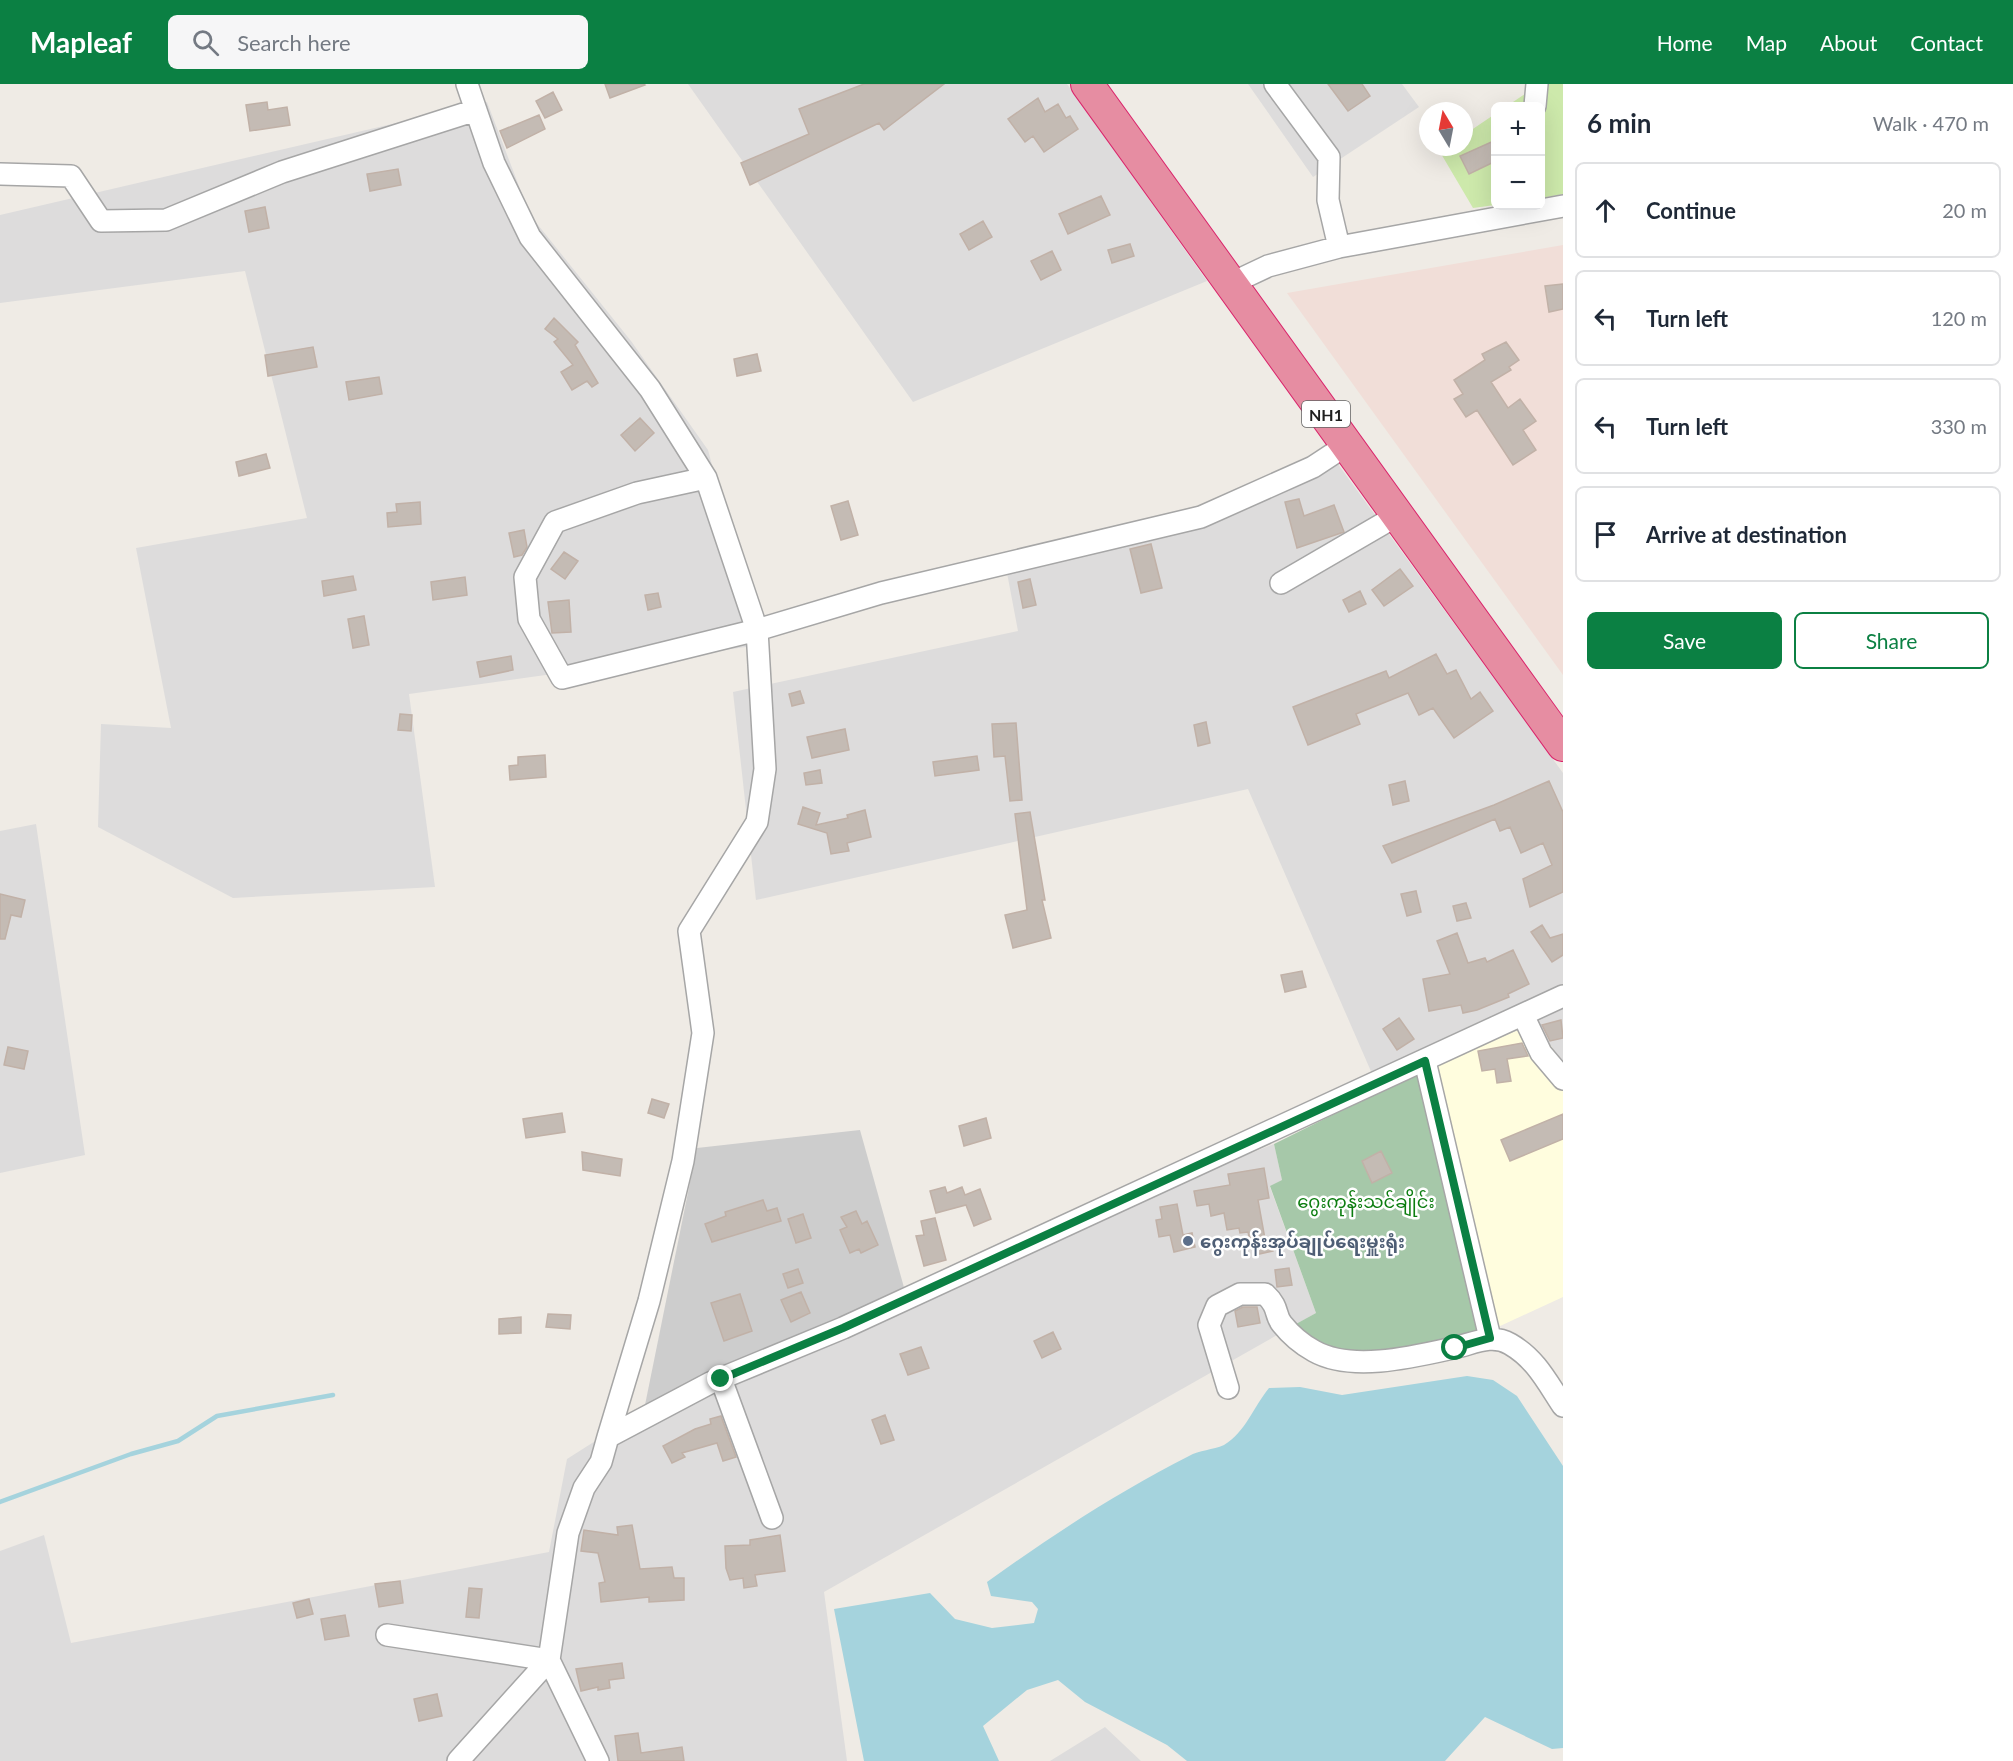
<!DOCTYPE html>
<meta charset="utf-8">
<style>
:root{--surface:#fff;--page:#f6f6f7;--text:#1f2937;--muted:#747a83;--line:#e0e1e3;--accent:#0b8043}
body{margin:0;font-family:Lato,"Noto Sans Myanmar",sans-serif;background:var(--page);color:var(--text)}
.controls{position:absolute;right:18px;top:18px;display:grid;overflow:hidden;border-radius:9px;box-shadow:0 6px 24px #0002}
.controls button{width:54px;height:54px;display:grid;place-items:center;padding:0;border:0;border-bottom:2px solid var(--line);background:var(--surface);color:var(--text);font:30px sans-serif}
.compass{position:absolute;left:1419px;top:18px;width:54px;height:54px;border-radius:50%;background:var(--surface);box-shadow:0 6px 24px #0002;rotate:350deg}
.stop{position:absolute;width:18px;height:18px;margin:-14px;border:4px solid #0b8043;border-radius:50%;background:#fff}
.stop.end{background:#0b8043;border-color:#fff;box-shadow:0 2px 6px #0008}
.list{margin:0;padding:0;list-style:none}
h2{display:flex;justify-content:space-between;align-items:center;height:78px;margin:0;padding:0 24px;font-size:26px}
h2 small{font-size:20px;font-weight:400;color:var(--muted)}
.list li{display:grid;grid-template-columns:39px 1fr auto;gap:18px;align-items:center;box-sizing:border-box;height:96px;margin:0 12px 12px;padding:0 12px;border:2px solid var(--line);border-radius:9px}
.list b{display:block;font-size:22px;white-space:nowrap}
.list em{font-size:20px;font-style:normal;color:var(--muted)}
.actions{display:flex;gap:12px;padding:18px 24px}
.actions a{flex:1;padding:14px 0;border:2px solid var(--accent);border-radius:9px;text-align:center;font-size:21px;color:var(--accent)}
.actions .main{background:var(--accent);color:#fff}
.icon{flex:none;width:33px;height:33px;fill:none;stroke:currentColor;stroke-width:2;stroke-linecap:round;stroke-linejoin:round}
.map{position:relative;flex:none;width:1563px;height:1677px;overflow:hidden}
header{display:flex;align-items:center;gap:36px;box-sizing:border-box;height:84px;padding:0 30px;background:var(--accent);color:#fff}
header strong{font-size:28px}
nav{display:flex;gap:33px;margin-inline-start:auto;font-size:21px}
.search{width:420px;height:54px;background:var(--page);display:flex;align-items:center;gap:15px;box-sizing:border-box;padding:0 21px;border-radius:9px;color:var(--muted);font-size:22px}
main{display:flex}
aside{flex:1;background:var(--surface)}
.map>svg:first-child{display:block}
.residential{fill:#dddcdc}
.education{fill:#fffdde}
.religious{fill:#cdcdcd}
.military{fill:#f1ded8}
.grass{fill:#cde9ab}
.cemetery{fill:#a6c8a9}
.water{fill:#a5d3dd}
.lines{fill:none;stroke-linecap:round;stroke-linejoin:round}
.stream{stroke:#a5d3dd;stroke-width:4.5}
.building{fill:#c4bbb4;stroke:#c1b1a7;stroke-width:1.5}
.minor-casing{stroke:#a6a6a6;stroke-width:24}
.highway-casing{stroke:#da256c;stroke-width:34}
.minor{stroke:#fff;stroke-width:21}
.highway{stroke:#e68da2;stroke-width:32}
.route{stroke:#0b8043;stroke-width:8}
.service-dot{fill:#5c6f8a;stroke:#fff;stroke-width:2}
.labels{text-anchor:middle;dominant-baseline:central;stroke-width:5;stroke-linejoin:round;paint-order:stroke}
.shield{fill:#fff;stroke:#626262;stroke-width:1.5}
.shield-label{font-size:16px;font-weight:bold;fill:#1f1f1f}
.park-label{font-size:18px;fill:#0c7d10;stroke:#fff}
.service-label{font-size:18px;font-weight:bold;fill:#4e5e75;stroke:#fff;text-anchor:start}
</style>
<header>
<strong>Mapleaf</strong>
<div class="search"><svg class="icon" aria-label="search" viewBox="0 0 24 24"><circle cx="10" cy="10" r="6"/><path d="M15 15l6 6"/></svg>Search here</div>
<nav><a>Home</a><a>Map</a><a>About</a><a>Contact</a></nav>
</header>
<main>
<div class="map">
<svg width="1563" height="1677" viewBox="0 0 1563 1677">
<rect width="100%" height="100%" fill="#efebe5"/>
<path class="residential" d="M688,0H1067L1207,197L913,318Z
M1248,0H1402L1419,23L1313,93Z
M487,18L530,131L631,257L708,366L760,561L409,610L435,803L233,814L98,743L101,640L171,644L136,464L307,434L245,187L0,219V131Z
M1335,376L1563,689V979L1380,1008L1248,705L756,816L733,608L1018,547L1007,489Z
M36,740L85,1071L0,1089V747Z
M1274,1060L1282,1096L1270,1103L1316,1229L824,1508L847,1677H0V1467L44,1451L71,1559L549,1468L567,1375L644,1326L905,1207Z
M1105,1643L1141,1677H1050Z"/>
<path class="education" d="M1535,939L1563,979V1213L1485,1249L1423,986Z"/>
<path class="religious" d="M860,1046L905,1207L644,1326L697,1064Z"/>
<path class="military" d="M1563,161V591L1287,209Z"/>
<path class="grass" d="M1540,0H1563V110L1541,114L1540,22H1507Z
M1495,30V121L1473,124L1440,68L1447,63H1464V51Z"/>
<path class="cemetery" d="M1423,986L1485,1249L1380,1271L1325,1268L1296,1240L1316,1229L1270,1102L1282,1096L1274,1060Z"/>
<path class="water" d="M1467,1292L1493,1296L1517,1312L1563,1382V1664L1552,1665L1485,1633L1445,1677H1187L1167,1661L1085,1618L1058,1596L1027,1606L983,1642L999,1677H864L834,1525L930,1509L955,1535L992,1544L1034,1539L1038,1525L1032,1518L991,1512L987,1498C1051,1452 1118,1408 1189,1372C1199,1366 1213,1366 1224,1361C1245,1349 1254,1322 1269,1304L1300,1303L1342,1311Z"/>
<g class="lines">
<path class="stream" d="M0,1418L131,1370L178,1357L217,1332L333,1311"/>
</g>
<path class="building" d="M605,0H644L645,1L610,14Z
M864,0H944L884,46L879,39L750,101L741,79L809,50L799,25Z
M1328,0H1362L1370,12L1348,27Z
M553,8L562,26L545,34L536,17Z
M1038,14L1045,28L1058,20L1066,34L1070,32L1078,45L1044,68L1033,52L1025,58L1008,35Z
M267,18L268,26L287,23L290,41L250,47L246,21Z
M539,31L545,45L507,64L500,47Z
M1496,56V77L1469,90L1460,72Z
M398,85L401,101L370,107L367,90Z
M1101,112L1110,131L1068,150L1059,130Z
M265,123L269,144L249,148L245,127Z
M983,137L992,153L969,166L960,150Z
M1130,160L1134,172L1112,179L1108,166Z
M1052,167L1061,186L1041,196L1031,177Z
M1563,200V225L1549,228L1545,202Z
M554,234L578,258L575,261L598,299L592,303L587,297L572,306L561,288L573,281L554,258L558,255L545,245Z
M1506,258L1519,276L1509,283L1511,286L1491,298L1508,324L1520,315L1536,337L1523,346L1536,366L1513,381L1477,326L1466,333L1454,315L1463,310L1454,296L1485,276L1482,270Z
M313,263L317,283L268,292L265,271Z
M757,270L761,287L737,292L734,275Z
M379,293L382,310L349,316L346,298Z
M640,334L654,349L635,367L621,351Z
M266,370L270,384L239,392L236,378Z
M1299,415L1304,432L1334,421L1344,448L1297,464L1285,418Z
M848,417L858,451L841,456L831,422Z
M420,418L421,440L388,443L387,429L397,428L396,420Z
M524,446L527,463L522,471L514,473L509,449Z
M1151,460L1162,504L1141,509L1130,465Z
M564,468L578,477L565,495L551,485Z
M1400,485L1413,502L1384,522L1372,506Z
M353,492L356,506L324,512L322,497Z
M465,493L467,511L433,516L431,498Z
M1030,495L1036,521L1023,524L1018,498Z
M1360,507L1366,520L1349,528L1343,516Z
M658,509L661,523L648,526L645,511Z
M569,516L571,548L552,549L548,518Z
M364,532L369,561L353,564L348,535Z
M1436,570L1447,590L1456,586L1471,615L1480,608L1493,627L1454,654L1433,624L1419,631L1408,609L1356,630L1360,640L1308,661L1293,623L1386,587L1389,594Z
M511,572L513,586L480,593L477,578Z
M800,607L804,619L792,622L789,610Z
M400,630L412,631L411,647L398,646Z
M1206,638L1210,659L1198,662L1194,641Z
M1016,639L1022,716L1010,717L1005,672L994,673L992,640Z
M845,645L849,666L812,674L807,653Z
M545,671L546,693L510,696L509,682L518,681V673Z
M977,672L979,686L935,692L933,678Z
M820,686L822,699L806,701L804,689Z
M1405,697L1409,717L1393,721L1389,701Z
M1549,697L1563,728V808L1530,823L1523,795L1552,781L1543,759L1521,769L1510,743L1500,747L1495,735L1392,779L1383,762L1494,721Z
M803,723L820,729L816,741L848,734L847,731L865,726L871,753L847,759L849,767L831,770L827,749L798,740Z
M1030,728L1045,816H1042L1051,854L1013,864L1005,831L1027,826L1015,730Z
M1416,807L1421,828L1407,832L1401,810Z
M0,810L25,816L21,833L11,831L5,855H0Z
M1466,819L1471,834L1457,837L1453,822Z
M1542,841L1550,854L1563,850V871L1552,878L1531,848Z
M1457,849L1468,879L1485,874L1487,878L1513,866L1529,900L1508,910L1509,913L1477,926L1463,929L1461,921L1429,927L1423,895L1450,890L1437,857Z
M1302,887L1306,903L1285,908L1281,891Z
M1399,934L1414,955L1397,966L1383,945Z
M1561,936L1563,954L1550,957L1542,941Z
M1522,959L1528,972L1507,975L1511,997L1497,999L1495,985L1482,987L1478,967Z
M8,963L28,967L24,985L4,981Z
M652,1015L669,1020L664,1034L648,1029Z
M562,1029L565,1048L526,1054L523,1035Z
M1563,1030V1055L1510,1077L1501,1056Z
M986,1034L991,1054L964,1062L959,1042Z
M1381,1067L1392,1089L1372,1099L1362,1077Z
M582,1068L622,1075L620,1092L583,1086Z
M1264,1084L1269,1114L1258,1116L1265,1155L1270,1154L1273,1167L1259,1170L1256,1156L1250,1157L1248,1148L1240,1149L1239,1144L1227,1146L1224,1129L1211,1132L1209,1120L1197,1122L1194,1107L1230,1101L1228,1090Z
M945,1103L947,1109L962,1103L965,1111L980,1105L991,1135L974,1142L966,1121L936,1129L930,1107Z
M763,1116L767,1127L777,1124L781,1137L712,1158L705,1140L726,1132L725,1128Z
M1177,1120L1183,1151L1192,1149L1195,1163L1174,1168L1170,1151L1159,1153L1156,1136L1162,1135L1160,1123Z
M856,1127L862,1140L867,1137L878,1161L861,1169L859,1165L850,1169L840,1146L847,1143L841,1133Z
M803,1130L811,1154L796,1159L788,1135Z
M935,1134L946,1176L924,1182L916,1152L924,1151L921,1137Z
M1289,1184L1292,1201L1277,1203L1275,1186Z
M798,1185L803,1199L788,1204L783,1190Z
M801,1208L810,1229L791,1238L781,1216Z
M740,1210L752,1247L724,1257L711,1219Z
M1243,1223H1257L1260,1239L1238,1243L1235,1227Z
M548,1230L571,1231L570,1245L546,1243Z
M521,1233V1249L499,1250V1235Z
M1053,1248L1061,1265L1042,1274L1034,1257Z
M921,1263L929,1284L908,1291L900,1270Z
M885,1331L894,1356L881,1360L872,1336Z
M721,1332L736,1373L723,1377L717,1359L682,1369L685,1373L672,1379L663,1362L695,1345L711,1340L710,1335Z
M632,1441L640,1485L672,1483L674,1494H684V1516L649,1518V1513L601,1518L599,1499L605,1498L598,1469L581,1467L584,1446L618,1451L617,1443Z
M780,1451L785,1487L755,1491L757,1502L744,1504L743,1494L730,1496L726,1484L725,1462L750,1461V1456Z
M400,1497L403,1519L379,1523L375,1500Z
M469,1504L482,1505L479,1534L466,1533Z
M309,1515L313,1530L297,1534L293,1519Z
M345,1531L349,1552L325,1556L321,1535Z
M622,1579L624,1594L609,1596L610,1604L598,1606V1603L581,1607L576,1585Z
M437,1610L442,1632L419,1637L414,1615Z
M638,1649L641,1669L682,1663L684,1677H618L615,1652Z"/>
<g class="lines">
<g class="minor-casing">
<path id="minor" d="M467,0L494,79L530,153L650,305L706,394L757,546L765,685L757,738L689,847L703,949L683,1077L649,1217L608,1353
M1275,0L1329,73L1328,116L1339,163
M1535,22L1537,0
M0,90L71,92L101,137L166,136L282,88L476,26
M1230,200L1268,182L1339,163L1563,122
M706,394L637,409L555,438L525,493L529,535L562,594L757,546L881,509L1201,433L1313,383L1348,360
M1281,499L1398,431
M1523,931L1541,969L1563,995
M1425,977L1490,1254
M721,1295L772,1434
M1228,1304L1209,1241L1217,1222L1240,1210H1265C1280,1224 1274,1230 1282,1240C1290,1250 1303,1261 1314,1267C1351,1288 1413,1273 1453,1264C1473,1260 1491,1249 1510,1260C1536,1275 1547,1298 1563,1322
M387,1551L549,1576L598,1677
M458,1677L549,1576L568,1449L584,1404L601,1378L608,1353L710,1299L843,1244L1563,912"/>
</g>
<g class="highway-casing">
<path id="highway" d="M1087,0L1563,661"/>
</g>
<use href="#minor" class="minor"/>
<use href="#highway" class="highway"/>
</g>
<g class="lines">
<path class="route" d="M721,1295L843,1244L1425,977L1490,1254L1455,1264"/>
</g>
<circle class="service-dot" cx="1188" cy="1157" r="6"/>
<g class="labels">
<rect class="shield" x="1302" y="317" width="48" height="26" rx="4.5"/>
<g class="shield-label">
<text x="1326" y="330">NH1</text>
</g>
<g class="park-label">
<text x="1366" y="1117">ဂွေးကုန်းသင်ချိုင်း</text>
</g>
<g class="service-label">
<text x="1200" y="1157">ဂွေးကုန်းအုပ်ချုပ်ရေးမှူးရုံး</text>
</g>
</g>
</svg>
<div class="controls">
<button>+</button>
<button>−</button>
</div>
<svg class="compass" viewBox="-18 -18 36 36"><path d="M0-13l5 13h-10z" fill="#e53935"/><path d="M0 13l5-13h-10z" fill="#747a83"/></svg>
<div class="stop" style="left:1455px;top:1264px"></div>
<div class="stop end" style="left:721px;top:1295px"></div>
</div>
<aside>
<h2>6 min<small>Walk · 470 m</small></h2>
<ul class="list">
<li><svg class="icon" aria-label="ahead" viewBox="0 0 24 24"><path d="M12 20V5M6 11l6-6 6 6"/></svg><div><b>Continue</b></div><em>20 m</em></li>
<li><svg class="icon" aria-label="left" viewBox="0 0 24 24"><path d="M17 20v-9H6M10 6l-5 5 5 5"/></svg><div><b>Turn left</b></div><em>120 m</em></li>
<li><svg class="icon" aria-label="left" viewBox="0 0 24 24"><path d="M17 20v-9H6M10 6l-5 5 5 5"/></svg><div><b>Turn left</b></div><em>330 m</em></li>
<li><svg class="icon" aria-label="arrive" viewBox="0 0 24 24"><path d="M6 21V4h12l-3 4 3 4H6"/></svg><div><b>Arrive at destination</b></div></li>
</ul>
<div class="actions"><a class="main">Save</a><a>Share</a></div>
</aside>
</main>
